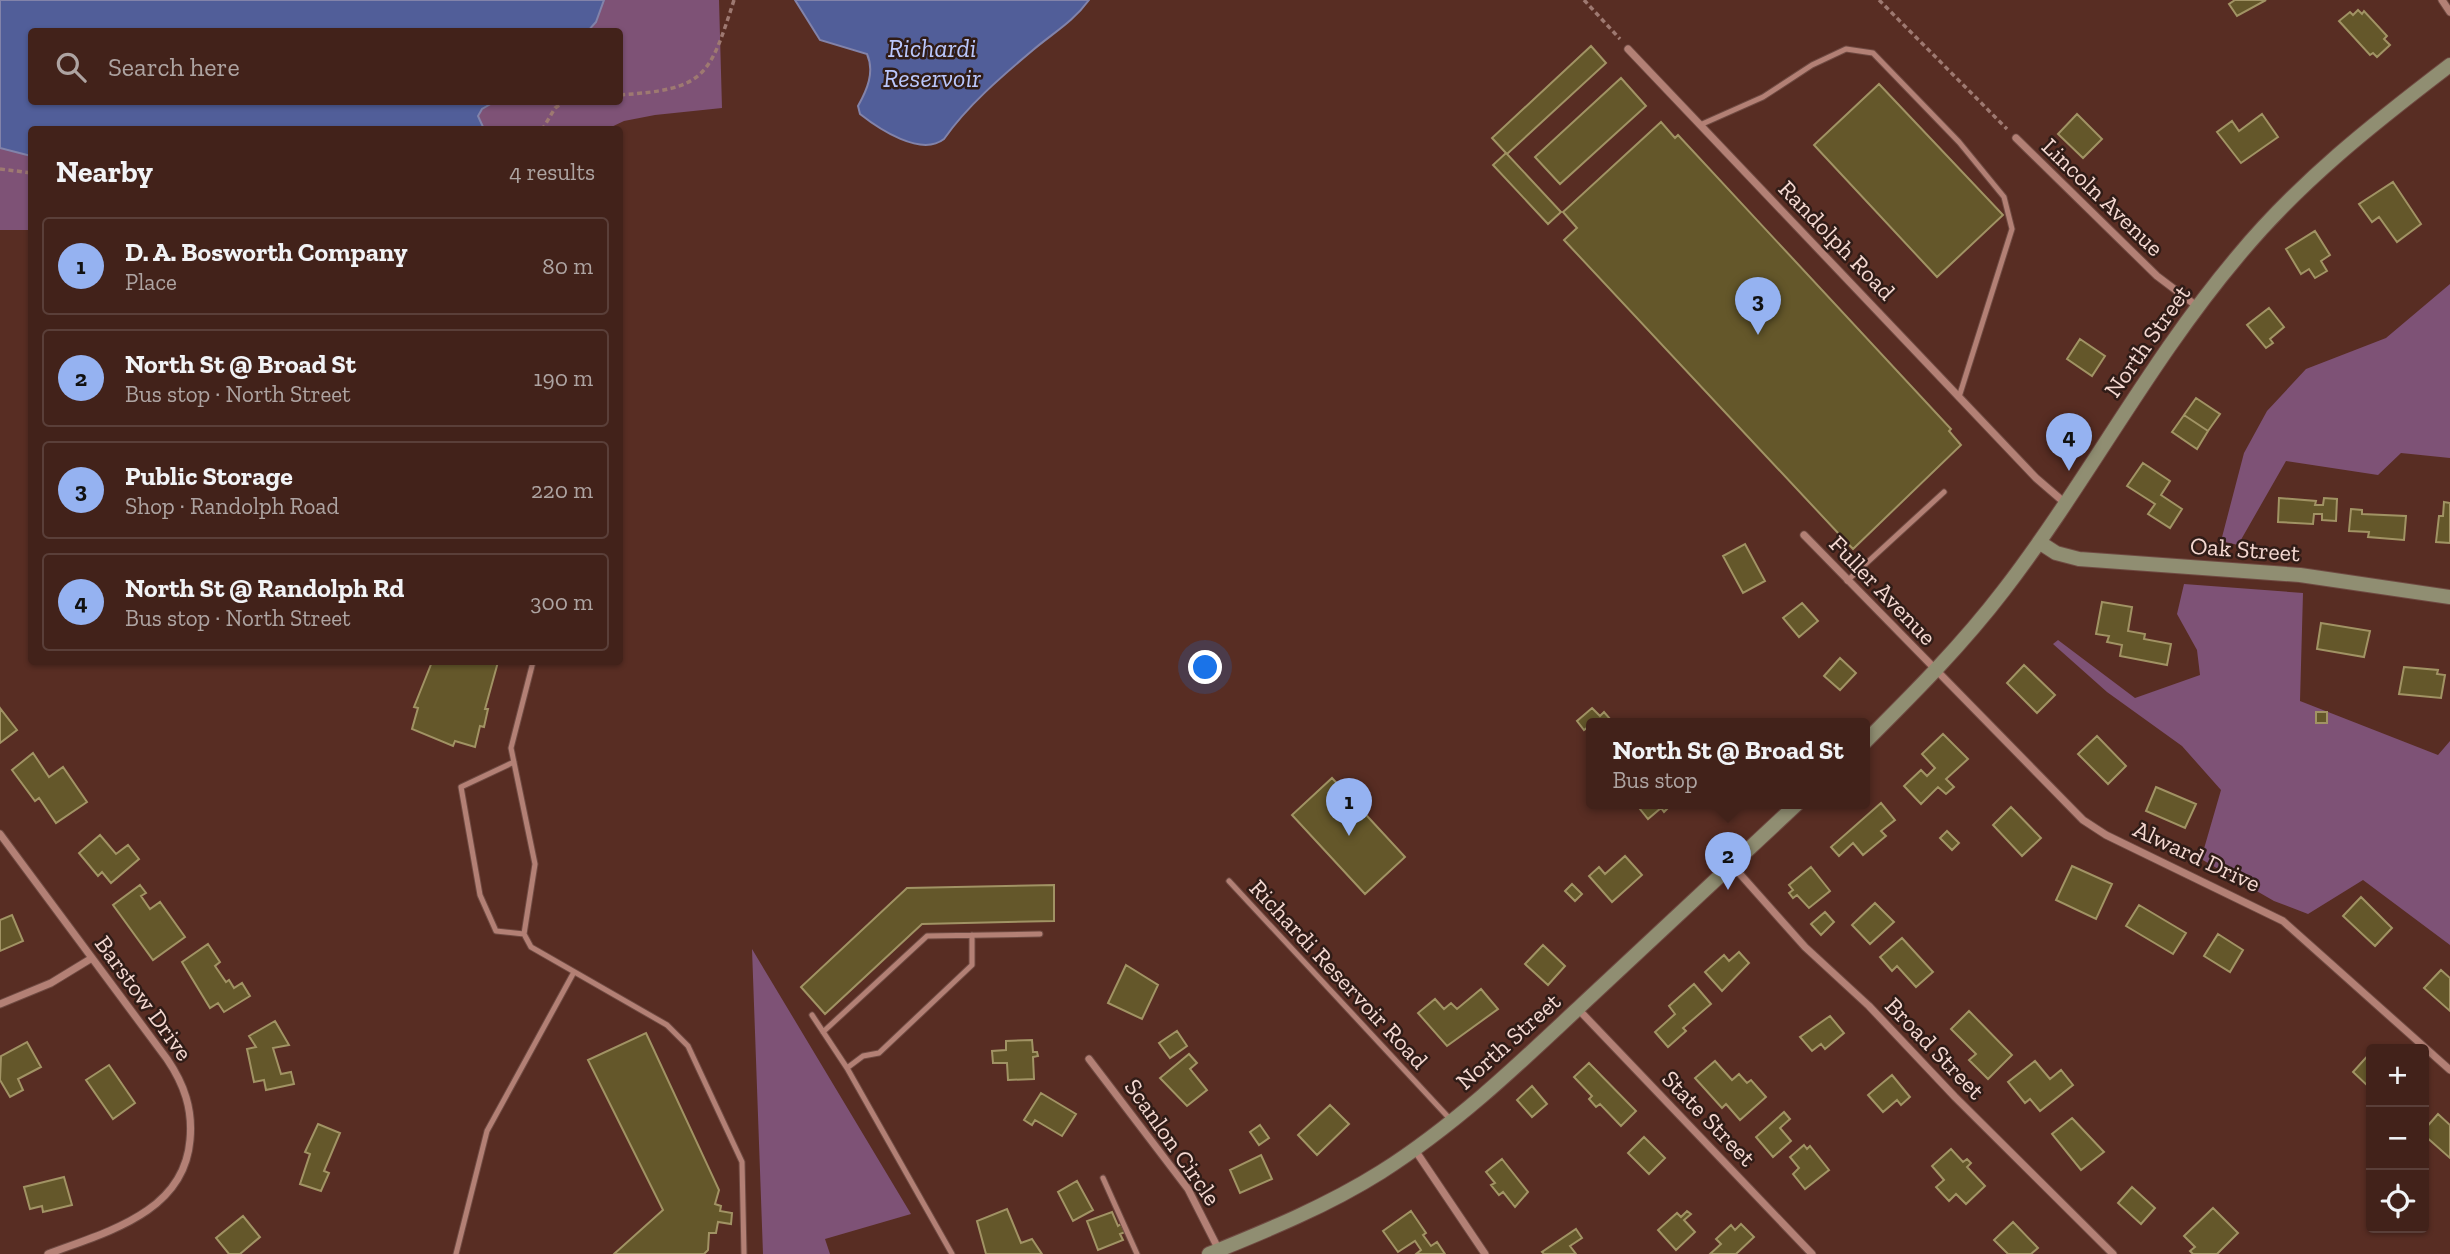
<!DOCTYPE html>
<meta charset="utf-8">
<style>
:root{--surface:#42221a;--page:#4c2f27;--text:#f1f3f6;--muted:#aea4a2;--line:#5a3f39;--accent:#95b2f1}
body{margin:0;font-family:"Zilla Slab",serif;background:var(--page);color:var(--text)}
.controls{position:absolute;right:21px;bottom:21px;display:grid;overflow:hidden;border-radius:7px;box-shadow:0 2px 5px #0004}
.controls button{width:63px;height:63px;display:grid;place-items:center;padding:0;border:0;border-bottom:2px solid var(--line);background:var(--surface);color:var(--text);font:35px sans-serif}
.you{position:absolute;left:1206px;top:668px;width:24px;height:24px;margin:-18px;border:5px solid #fff;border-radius:50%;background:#1a73e8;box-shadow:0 0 0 10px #1a73e833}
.badge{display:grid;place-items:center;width:46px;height:46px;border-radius:50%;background:var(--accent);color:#111;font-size:23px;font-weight:700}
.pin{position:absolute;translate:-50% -58px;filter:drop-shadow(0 2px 4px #0008)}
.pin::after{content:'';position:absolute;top:37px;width:24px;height:21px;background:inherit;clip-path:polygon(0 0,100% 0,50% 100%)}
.popup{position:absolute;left:1586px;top:718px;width:284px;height:91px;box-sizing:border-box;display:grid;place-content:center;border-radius:7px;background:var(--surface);filter:drop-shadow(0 2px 5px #0005);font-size:23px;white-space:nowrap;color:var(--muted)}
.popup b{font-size:26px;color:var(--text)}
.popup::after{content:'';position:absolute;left:50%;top:100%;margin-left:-14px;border:14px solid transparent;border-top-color:var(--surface)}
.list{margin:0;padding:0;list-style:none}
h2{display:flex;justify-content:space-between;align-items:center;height:91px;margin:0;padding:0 28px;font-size:30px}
h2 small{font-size:23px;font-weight:400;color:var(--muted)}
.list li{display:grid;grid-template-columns:46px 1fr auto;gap:21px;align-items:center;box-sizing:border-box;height:98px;margin:0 14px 14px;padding:0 14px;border:2px solid var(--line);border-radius:7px}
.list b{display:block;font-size:26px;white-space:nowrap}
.list p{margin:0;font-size:23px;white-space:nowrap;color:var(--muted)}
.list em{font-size:23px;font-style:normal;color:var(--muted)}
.icon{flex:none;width:38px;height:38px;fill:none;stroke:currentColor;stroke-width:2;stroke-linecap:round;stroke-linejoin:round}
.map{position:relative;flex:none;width:2450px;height:1254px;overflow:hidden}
.search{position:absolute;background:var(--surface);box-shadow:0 2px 5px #0004;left:28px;top:28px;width:595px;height:77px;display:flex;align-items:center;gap:18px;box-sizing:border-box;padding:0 24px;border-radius:7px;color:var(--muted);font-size:26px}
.panel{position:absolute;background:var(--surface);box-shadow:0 2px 5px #0004;left:28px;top:126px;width:595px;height:539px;border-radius:7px}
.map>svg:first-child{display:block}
.green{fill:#7e5276}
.water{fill:#515e99;stroke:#8283aa;stroke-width:2}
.building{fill:#64572a;stroke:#a19364;stroke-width:2}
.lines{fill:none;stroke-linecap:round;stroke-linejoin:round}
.lane-casing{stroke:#6f4a42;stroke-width:7}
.street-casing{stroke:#6f4a42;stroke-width:9}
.secondary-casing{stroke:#6f4a42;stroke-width:16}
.path{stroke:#9e7971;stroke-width:3.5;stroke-dasharray:5 3.5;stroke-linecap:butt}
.lane{stroke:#b38075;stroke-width:5}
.street{stroke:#b38075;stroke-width:7}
.secondary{stroke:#908e72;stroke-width:14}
.labels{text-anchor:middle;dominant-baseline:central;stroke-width:5;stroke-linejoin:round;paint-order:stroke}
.street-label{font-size:24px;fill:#f4d8d1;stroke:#301c17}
.water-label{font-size:26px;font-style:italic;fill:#bac7fc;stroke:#301c17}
</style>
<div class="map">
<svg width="2450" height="1254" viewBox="0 0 2450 1254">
<rect width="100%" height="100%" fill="#582d23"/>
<path class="green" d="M604,0H719L722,108L655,115L624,121L605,130L484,129L478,117L482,109L494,102H620V32L588,31L596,22Z
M0,148L31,156V230H0Z
M2450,284V458L2401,453L2378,475L2286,461L2238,545L2221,541L2244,453L2267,411L2306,369L2386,338Z
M2184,584L2303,593L2300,701L2438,755L2450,741V945L2363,880L2308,914L2274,901L2201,859L2221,790L2182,746L2107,692L2053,644L2058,640L2135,698L2200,675L2197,650L2177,614Z
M752,949L911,1214L825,1239L830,1254H763Z"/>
<path class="water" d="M0,0H604L596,22L588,31L32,32V102H494L482,109L478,116L484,129L32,130L31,156L0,148Z
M795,0H1089C1073,22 1053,33 1033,50C1002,76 967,106 944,139C921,157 879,129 860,114L858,106C867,90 875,72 867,54L820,40Z"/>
<path class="building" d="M2235,0H2266L2237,16L2229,4Z
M2358,10L2362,14L2364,11L2387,36L2384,39L2390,45L2377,57L2373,53L2370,55L2339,21L2350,12L2353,15Z
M1591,46L1606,63L1507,154L1561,212L1548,224L1493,165L1506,153L1492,138Z
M1621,78L1646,106L1560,184L1535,157Z
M1879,84L2003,215L1937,277L1814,145Z
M2077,114L2102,139L2083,158L2058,134Z
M2262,114L2278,137L2241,163L2217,132L2232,121L2239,131Z
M1661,122L1675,138L1678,135L1951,429L1949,431L1961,445L1853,549L1564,240L1577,228L1563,212Z
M2393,182L2421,224L2397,242L2379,217L2372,222L2359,204Z
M2315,231L2330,255L2321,261L2327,271L2315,278L2309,269L2301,274L2286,249Z
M2269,308L2284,327L2270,339L2273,343L2266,348L2247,325Z
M2080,339L2105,356L2092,376L2067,359Z
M2196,398L2220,414L2208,431L2184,415Z
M2184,415L2208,431L2197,449L2172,432Z
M2143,463L2170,481L2161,495L2182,509L2170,528L2148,514L2155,504L2127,486Z
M2279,498L2316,501L2315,505H2323L2324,498L2337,499L2336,521L2322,520V514H2314L2313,524L2278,522Z
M2444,502L2450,503V543L2436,542L2439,516H2443Z
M2351,509L2362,510V514L2406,516L2404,540L2368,537L2369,532L2349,531Z
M1745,544L1765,581L1743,593L1723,556Z
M2102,602L2132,607L2128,631L2145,634L2144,639L2171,644L2167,665L2120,656L2122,645L2107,642L2109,636L2096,634Z
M1802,603L1818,621L1799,637L1783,618Z
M2321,623L2370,631L2364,657L2317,649Z
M1840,658L1856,673L1840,690L1824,676Z
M432,662H498L485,709H488L484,727L480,726L475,747L455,741L453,746L412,729L418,708L414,707Z
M2024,665L2055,695L2037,713L2007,683Z
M2404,667L2438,670L2437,674L2445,675L2441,698L2399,694Z
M0,708L17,730L0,743Z
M1592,708L1600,716L1604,712L1611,720L1606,724H1592L1584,730L1577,721Z
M2316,712H2327V723H2316Z
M1943,734L1968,759L1946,779L1954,787L1946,794L1938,787L1921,804L1904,786L1921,770L1927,776L1935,768L1922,754Z
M2097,736L2126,766L2108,784L2078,754Z
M33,753L49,777L63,767L87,802L56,823L39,798L35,801L12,770Z
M1332,778L1405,857L1365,894L1292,815Z
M2156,787L2196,804L2185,828L2146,811Z
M1881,803L1895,820L1881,831L1886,836L1863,855L1853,843L1839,856L1831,847Z
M1636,804H1669L1670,806L1664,812L1661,808L1648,819Z
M2011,807L2041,838L2022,856L1993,825Z
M1947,831L1959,843L1952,850L1940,838Z
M100,835L116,854L128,845L139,859L111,883L102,872L98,876L79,853Z
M1625,856L1642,875L1612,902L1589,876L1599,867L1605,874Z
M2072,866L2112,884L2096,919L2056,900Z
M1811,867L1830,891L1809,908L1797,895L1793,898L1789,893L1793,890L1789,885Z
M1572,884L1582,894L1575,901L1565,891Z
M140,885L146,893L141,896L150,909L160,902L185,937L153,960L113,905Z
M1054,885V921L922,924L825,1014L801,987L907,888Z
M2361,897L2392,928L2375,946L2343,916Z
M1875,903L1894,922L1870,944L1852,925Z
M2139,905L2186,933L2173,954L2126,926Z
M1825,912L1834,922L1821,935L1811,924Z
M12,915L23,941L0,951V920Z
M2218,934L2243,950L2230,972L2204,956Z
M1902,938L1933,972L1916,987L1897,966L1892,971L1880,957Z
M208,944L220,962L215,966L226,982L229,980L234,988L242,983L250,996L224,1012L218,1003L210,1008L182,962Z
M1543,945L1565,966L1548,985L1525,964Z
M1739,952L1749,963L1722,991L1705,972L1724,955L1729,961Z
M1126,965L1158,985L1142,1019L1108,1003Z
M2441,970L2450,978V1011L2424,988Z
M1694,984L1711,1004L1683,1028L1686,1031L1668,1047L1655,1032L1675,1014L1669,1006Z
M1481,989L1498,1009L1447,1046L1418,1013L1435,999L1444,1009L1451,1003L1457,1009Z
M1969,1011L2012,1055L1988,1079L1969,1060L1976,1054L1951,1029Z
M1830,1016L1844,1033L1825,1049L1821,1044L1812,1051L1800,1037Z
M275,1021L289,1045L273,1048L281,1074L291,1072L294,1084L266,1090L264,1080L254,1082L247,1049L256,1047L249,1036Z
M1177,1031L1187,1046L1170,1058L1159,1043Z
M646,1033L719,1190L715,1204L721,1206L720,1211L732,1213L731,1224L718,1222L716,1233H709L708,1250L704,1254H614L663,1210L588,1060Z
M1032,1040L1033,1052H1037L1038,1056L1033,1057L1034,1079L1008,1080L1007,1063H993L992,1051L1006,1050V1041Z
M27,1042L41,1067L18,1079L23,1090L10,1097L0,1080L1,1056Z
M2371,1052V1089L2353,1072Z
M1189,1054L1197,1063L1190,1069L1207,1090L1187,1106L1160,1078Z
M1715,1061L1732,1080L1739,1074L1747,1083L1751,1080L1766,1097L1740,1120L1726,1104L1722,1108L1695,1078Z
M2035,1061L2050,1079L2061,1070L2073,1085L2040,1111L2030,1099L2025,1103L2008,1082Z
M1589,1063L1636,1111L1621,1126L1600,1104L1596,1107L1589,1099L1592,1096L1574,1077Z
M109,1065L135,1103L113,1119L86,1080Z
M1892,1075L1910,1097L1901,1105L1897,1100L1883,1112L1868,1095Z
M1532,1086L1547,1104L1532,1117L1517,1100Z
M1041,1093L1076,1114L1062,1136L1035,1120L1032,1125L1024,1120Z
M1330,1105L1349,1124L1317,1155L1298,1135Z
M1784,1112L1790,1119L1780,1128L1791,1141L1773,1157L1756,1137Z
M2438,1114L2450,1125V1158L2424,1135V1130Z
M2072,1118L2104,1152L2081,1170L2052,1134Z
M318,1124L340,1133L324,1171L329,1173L321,1191L300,1184L310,1154L305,1152Z
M1260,1125L1269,1138L1259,1145L1250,1132Z
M1644,1137L1665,1158L1649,1174L1628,1153Z
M1804,1145L1807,1149L1810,1146L1829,1170L1805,1189L1793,1174L1799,1168L1790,1157Z
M1951,1149L1963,1162L1967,1159L1971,1163L1967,1167L1985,1186L1966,1204L1956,1194L1949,1201L1936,1187L1944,1180L1932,1166Z
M1261,1155L1272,1179L1240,1193L1230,1170Z
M1502,1159L1528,1192L1515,1207L1503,1192L1499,1195L1491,1185L1495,1183L1486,1172Z
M64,1177L72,1205L43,1212L42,1206L30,1209L24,1187Z
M1077,1181L1093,1210L1073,1221L1058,1192Z
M2132,1187L2155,1208L2141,1224L2118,1203Z
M2213,1208L2238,1233L2217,1254H2193L2190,1251L2195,1247L2184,1236Z
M1007,1209L1021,1243L1032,1239L1042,1254H986L977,1221Z
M1411,1211L1426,1233L1423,1235L1431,1246L1437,1242L1445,1254H1416L1421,1250L1415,1241L1398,1252L1383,1231Z
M1687,1211L1691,1214L1684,1220L1695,1232L1676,1250L1658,1230L1677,1213L1681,1217Z
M1112,1212L1118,1226L1121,1224L1125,1232L1120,1234L1123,1240L1098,1250L1087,1221Z
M243,1216L260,1237L240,1254H229L216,1238Z
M2013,1222L2038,1248L2031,1254H2008L1994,1240Z
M1741,1224L1754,1237L1736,1254H1710L1721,1244L1716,1239L1731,1225L1735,1230Z
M1576,1229L1582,1238L1570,1246L1576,1254H1544L1542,1252Z"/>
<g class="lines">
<g class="lane-casing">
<path id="lane" d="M1700,125L1763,97L1812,65L1846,49L1873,53L1959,142L2004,197L2012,229L1959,397
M1847,581L1944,492
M533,662L511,748L535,864L524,934L531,947L538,951L667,1025L688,1046L742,1162L744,1254
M514,762L461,787L480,895L496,931L524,934
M1229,881L1450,1119
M812,1015L847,1068L952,1254
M823,1032L927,936L1040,934
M847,1068L863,1056L879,1053L972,965V935
M1103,1178L1137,1254
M456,1254L487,1131L574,972"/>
</g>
<g class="street-casing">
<path id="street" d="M2442,0L2450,12
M1628,49L2036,478L2065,503
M2016,138L2157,276L2198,307
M1804,535L2083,820L2106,835L2283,921L2450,1070
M0,834L167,1059C184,1084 193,1109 190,1140C184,1213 106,1232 48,1254
M1732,865L1805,947L1869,1006L1955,1097L2113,1254
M0,1004L51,983L92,958
M1578,1009L1812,1254
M1089,1059L1188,1189L1220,1252
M1415,1150L1485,1254"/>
</g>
<g class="secondary-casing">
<path id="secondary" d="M2039,542L2056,553L2079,559L2300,575L2450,597
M1865,742C1914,693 1962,645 2004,590C2087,482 2150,360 2238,256C2299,182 2374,123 2450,65
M1209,1254C1268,1230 1327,1206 1381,1172C1458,1123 1522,1061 1588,999C1658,934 1727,869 1797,804"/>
</g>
<path class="path" d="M1584,0L1620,39
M1879,0L2007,129
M620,95C705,89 709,78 734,0
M542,130L555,108L564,102
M0,169L32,173"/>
<use href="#lane" class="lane"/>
<use href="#street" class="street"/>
<use href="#secondary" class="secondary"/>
</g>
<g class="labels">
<g class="street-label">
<text transform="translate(2103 197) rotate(44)">Lincoln Avenue</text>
<text transform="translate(1837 240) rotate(46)">Randolph Road</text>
<text transform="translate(2147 341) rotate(-55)">North Street</text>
<text transform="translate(2245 549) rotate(4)">Oak Street</text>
<text transform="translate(1883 590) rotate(46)">Fuller Avenue</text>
<text transform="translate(2197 856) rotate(25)">Alward Drive</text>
<text transform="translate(1339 974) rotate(47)">Richardi Reservoir Road</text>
<text transform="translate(144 998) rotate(54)">Barstow Drive</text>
<text transform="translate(1508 1041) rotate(-42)">North Street</text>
<text transform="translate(1935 1048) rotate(46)">Broad Street</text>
<text transform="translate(1709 1118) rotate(46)">State Street</text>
<text transform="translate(1173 1142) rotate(55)">Scanlon Circle</text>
</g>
<g class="water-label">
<text x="932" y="48">Richardi<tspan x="932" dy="30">Reservoir</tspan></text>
</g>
</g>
</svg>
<div class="controls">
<button>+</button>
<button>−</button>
<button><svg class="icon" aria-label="locate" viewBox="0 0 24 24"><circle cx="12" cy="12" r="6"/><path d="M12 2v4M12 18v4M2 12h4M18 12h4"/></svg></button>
</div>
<div class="you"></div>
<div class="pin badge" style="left:1349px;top:836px">1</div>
<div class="pin badge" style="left:1728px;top:890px">2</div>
<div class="popup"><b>North St @ Broad St</b>Bus stop</div>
<div class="pin badge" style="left:1758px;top:335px">3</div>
<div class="pin badge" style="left:2069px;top:471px">4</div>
<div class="search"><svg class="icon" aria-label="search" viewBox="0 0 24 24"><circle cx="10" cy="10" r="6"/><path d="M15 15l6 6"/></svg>Search here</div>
<section class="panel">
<h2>Nearby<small>4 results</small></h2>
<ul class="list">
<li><span class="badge">1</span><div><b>D. A. Bosworth Company</b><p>Place</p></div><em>80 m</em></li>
<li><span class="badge">2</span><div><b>North St @ Broad St</b><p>Bus stop · North Street</p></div><em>190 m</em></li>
<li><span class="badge">3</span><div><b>Public Storage</b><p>Shop · Randolph Road</p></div><em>220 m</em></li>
<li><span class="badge">4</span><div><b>North St @ Randolph Rd</b><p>Bus stop · North Street</p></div><em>300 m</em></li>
</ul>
</section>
</div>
